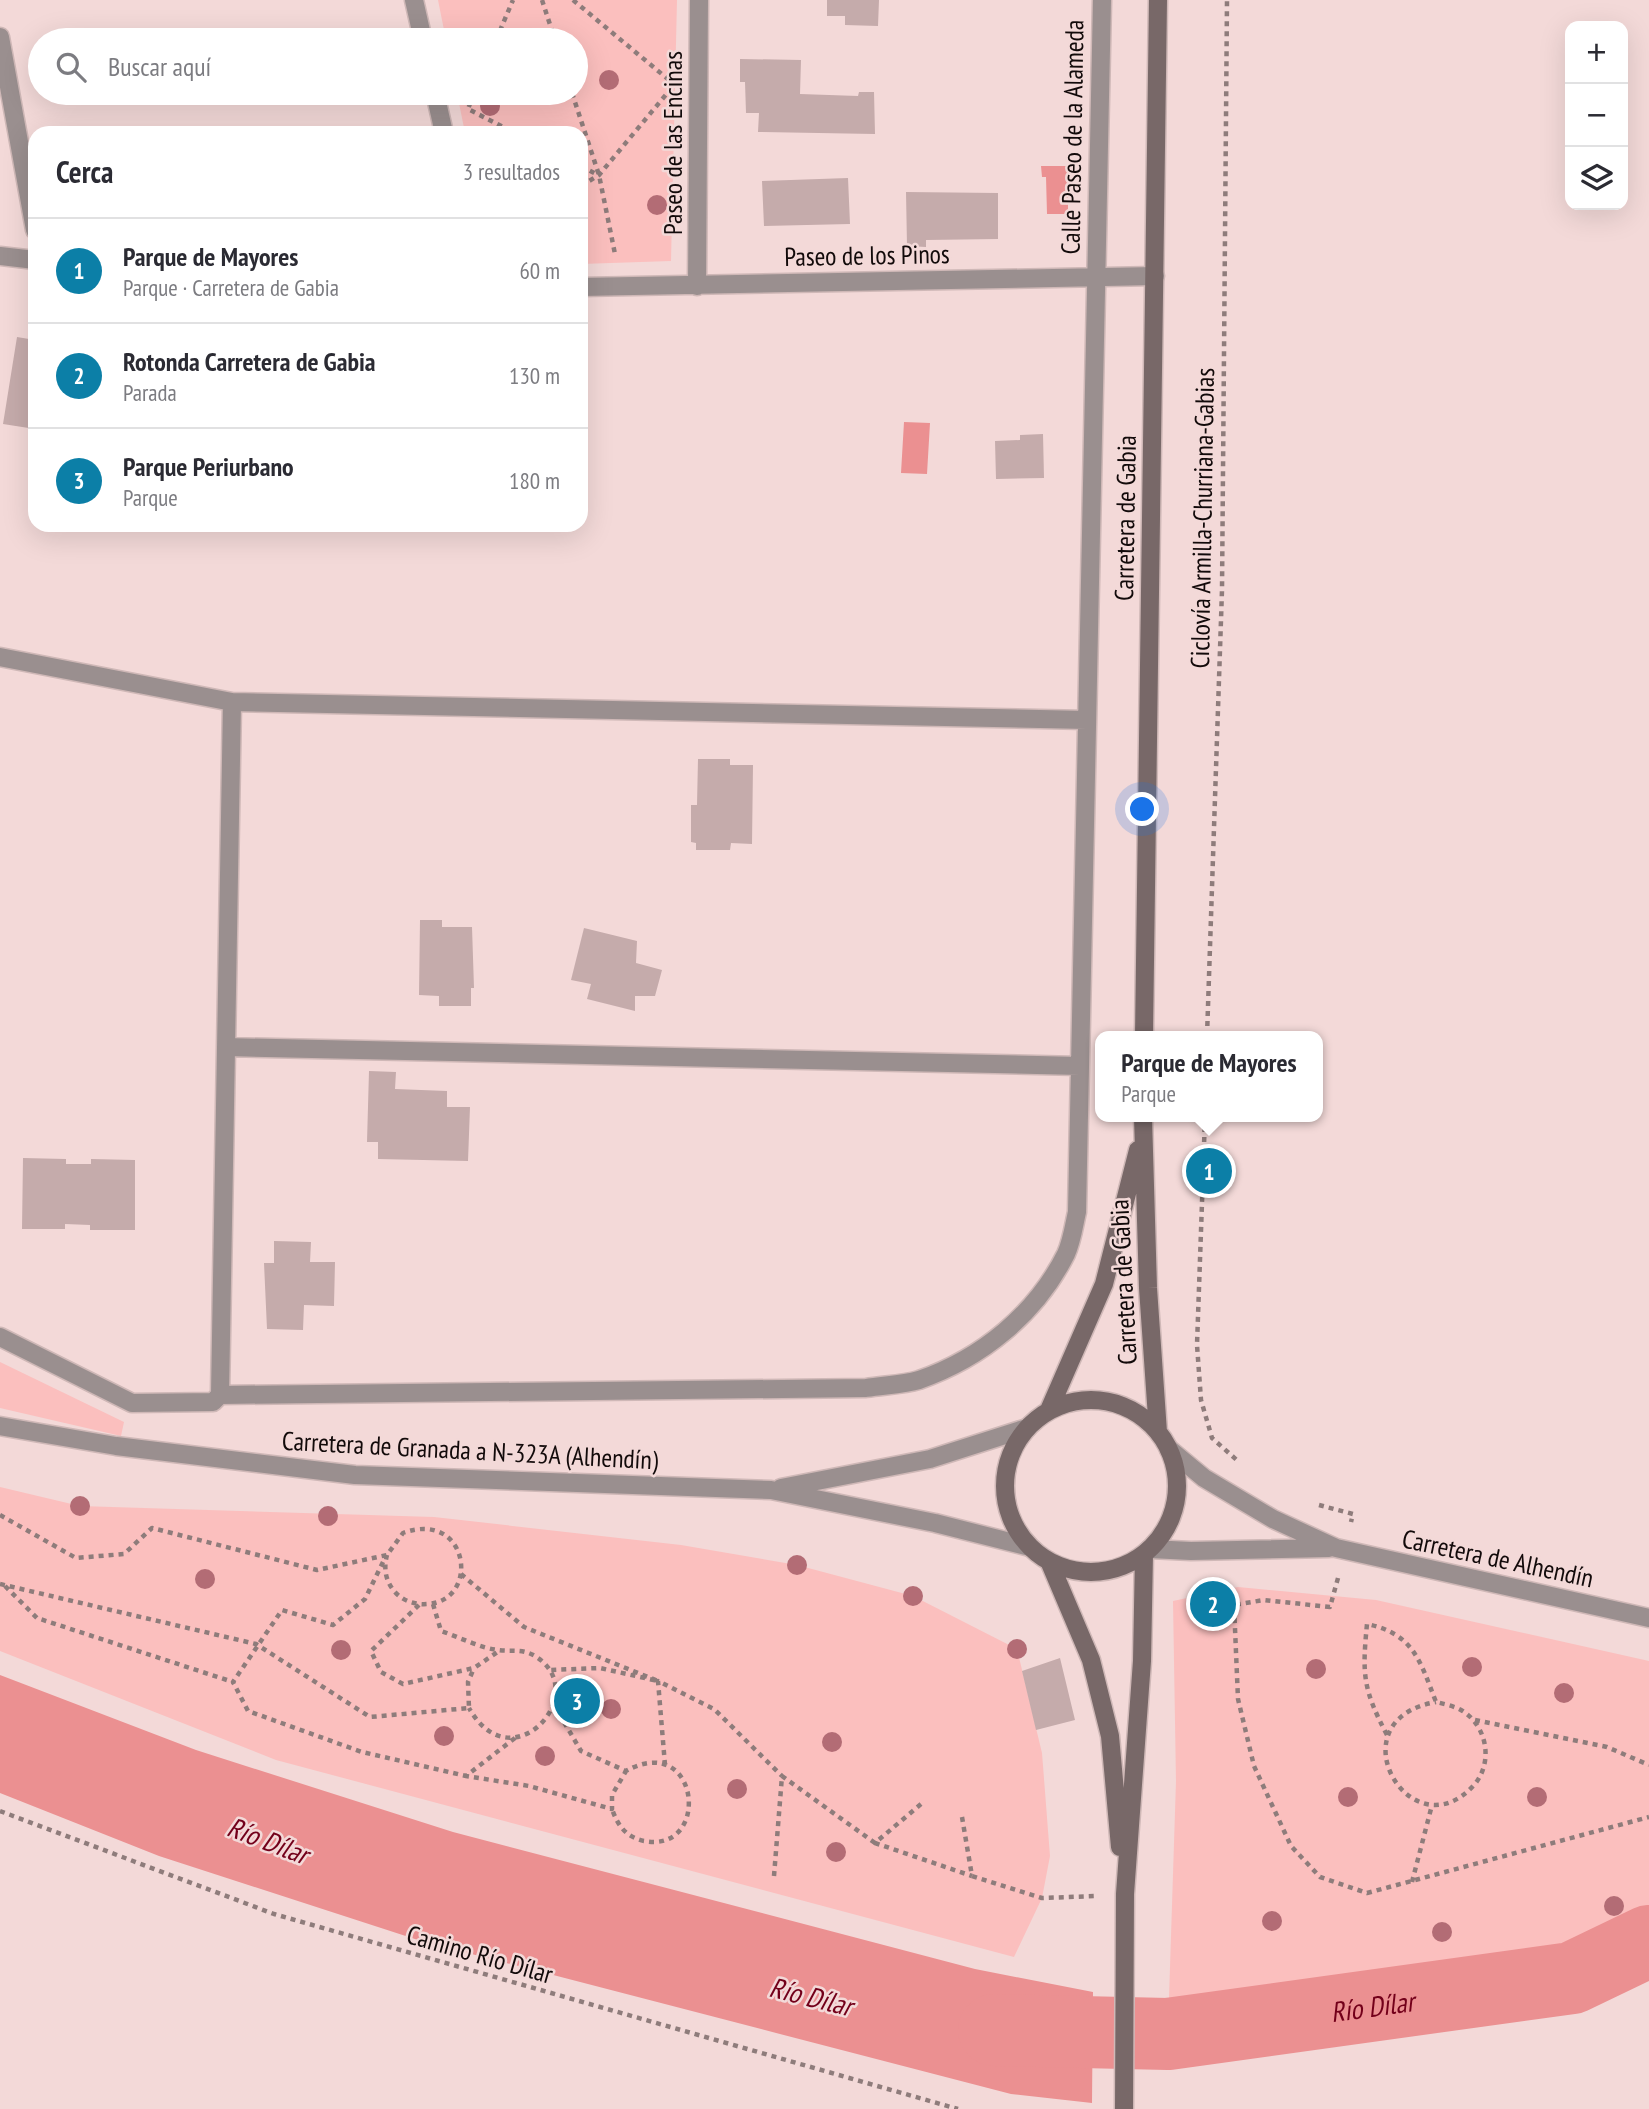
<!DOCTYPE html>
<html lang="es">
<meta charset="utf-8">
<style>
:root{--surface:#fff;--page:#f2f2f3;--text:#2b2b33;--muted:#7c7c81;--line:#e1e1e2;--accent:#0c7fa7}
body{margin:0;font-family:"PT Sans Narrow",sans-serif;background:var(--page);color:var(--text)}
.controls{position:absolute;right:21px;top:21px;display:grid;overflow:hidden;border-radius:14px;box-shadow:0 7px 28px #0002}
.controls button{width:63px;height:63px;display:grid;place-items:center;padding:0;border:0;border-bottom:2px solid var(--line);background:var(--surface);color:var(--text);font:35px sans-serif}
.you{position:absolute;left:1143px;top:810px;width:24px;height:24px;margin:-18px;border:5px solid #fff;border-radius:50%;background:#1a73e8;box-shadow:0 0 0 10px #1a73e833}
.badge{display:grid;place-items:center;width:46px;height:46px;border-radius:50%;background:var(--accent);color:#fff;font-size:23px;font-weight:700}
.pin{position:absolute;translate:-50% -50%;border:4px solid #fff;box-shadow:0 2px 7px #0006}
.popup{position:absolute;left:1095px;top:1031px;width:228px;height:91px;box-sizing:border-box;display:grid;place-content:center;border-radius:14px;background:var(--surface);filter:drop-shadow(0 2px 5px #0005);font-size:23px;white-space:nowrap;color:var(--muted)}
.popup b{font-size:26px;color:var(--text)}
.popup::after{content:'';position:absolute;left:50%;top:100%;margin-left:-14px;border:14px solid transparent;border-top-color:var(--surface)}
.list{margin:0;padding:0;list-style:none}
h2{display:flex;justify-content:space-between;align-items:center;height:91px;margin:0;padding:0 28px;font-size:30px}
h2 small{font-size:23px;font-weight:400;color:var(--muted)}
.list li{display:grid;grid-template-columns:46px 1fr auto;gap:21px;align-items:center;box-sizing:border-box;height:105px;padding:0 28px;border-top:2px solid var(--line)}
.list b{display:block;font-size:26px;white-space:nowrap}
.list p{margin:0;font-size:23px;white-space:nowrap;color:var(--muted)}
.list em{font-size:23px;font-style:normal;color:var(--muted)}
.icon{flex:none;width:38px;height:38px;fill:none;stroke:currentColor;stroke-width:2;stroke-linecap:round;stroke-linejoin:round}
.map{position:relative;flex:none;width:1649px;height:2109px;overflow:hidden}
.search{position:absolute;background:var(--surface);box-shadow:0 7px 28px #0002;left:28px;top:28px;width:560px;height:77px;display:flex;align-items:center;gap:18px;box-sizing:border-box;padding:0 24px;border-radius:38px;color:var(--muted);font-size:26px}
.panel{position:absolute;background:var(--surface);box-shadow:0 7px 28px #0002;left:28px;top:126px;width:560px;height:406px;border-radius:21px}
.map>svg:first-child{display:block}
.green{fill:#fbbfbe}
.water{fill:#eb9091}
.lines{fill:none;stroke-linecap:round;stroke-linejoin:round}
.river{stroke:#eb9091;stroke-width:72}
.building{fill:#c5abab}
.minor-casing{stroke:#cfb8b7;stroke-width:21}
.tertiary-casing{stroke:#cfb8b7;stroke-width:21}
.secondary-casing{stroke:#cfb8b7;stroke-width:21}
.path{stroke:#8e7c7b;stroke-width:4.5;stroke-dasharray:5 5;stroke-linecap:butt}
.minor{stroke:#9a8f8f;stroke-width:18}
.tertiary{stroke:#9a8f8f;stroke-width:18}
.secondary{stroke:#786868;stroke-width:18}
.tree{fill:#b36c75}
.labels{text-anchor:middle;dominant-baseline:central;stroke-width:5;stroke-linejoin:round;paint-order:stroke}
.street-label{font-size:26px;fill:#120a0a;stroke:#f3d9d8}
.water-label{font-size:28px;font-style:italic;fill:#73001a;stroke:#f3d9d8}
</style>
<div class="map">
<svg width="1649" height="2109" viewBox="0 0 1649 2109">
<rect width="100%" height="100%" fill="#f3d9d8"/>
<path class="green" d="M438,0H677L671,261L581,264V133H465L457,93H576V40H446Z
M0,1362L124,1422L121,1436L0,1408Z
M0,1487L80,1506L434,1517L681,1545L797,1565L913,1596L1017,1649L1042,1753L1050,1856L1042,1898L1014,1957L276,1760L0,1651Z
M1238,1587L1376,1600L1649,1661V1964L1297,1996L1169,1998L1176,1781L1173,1601Z"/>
<path class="water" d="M1041,166H1068V214H1047L1046,177H1042Z
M904,422L930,423L927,474L901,473Z
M0,1675L196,1750L453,1832L975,1969L1093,1992L1092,2103L1011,2094L418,1940L159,1856L0,1793Z"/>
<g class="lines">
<path class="river" id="s1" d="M994,2030L1168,2034L1572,1978L1649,1941"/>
</g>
<path class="building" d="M827,0H879L878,26L845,25V16H827Z
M740,59L801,60L800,94L858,96L859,92H874L875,134L758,132L759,113H746L745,82H740Z
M848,178L850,224L764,226L762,181Z
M906,192L998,193V239L926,240V247L907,246Z
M17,337L35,340V429L3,424Z
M1043,434L1044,478L996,479L995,441L1020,440V435Z
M698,759H730V765H753L752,844L731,843L730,850H696V843L691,842V805H697Z
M420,920H442V927H472L474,988H471V1006H439V996L419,995Z
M584,928L637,941L636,963L662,970L655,996H635V1011L587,999L591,984L571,980Z
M369,1071L396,1072L395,1089L447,1091V1107H470L468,1161L378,1159V1142H367Z
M23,1158L66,1159V1164H91V1159L135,1160V1230H90V1225L65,1224V1229H22Z
M274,1241L311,1242L310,1262H335L334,1306L304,1305L303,1330L267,1329L264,1263H274Z
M1060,1658L1075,1720L1036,1730L1022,1671Z"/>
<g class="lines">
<g class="minor-casing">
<path id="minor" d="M414,0L423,40
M0,37L35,230
M435,93L444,133
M0,256L35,260
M697,286L699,0
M581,287L1155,276
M0,657L232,702L1087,720
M226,1047L1080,1066
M0,1337L132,1403L213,1402L220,1395L866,1388C883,1385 902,1385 919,1380C982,1358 1036,1314 1066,1254C1072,1241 1074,1225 1077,1212L1102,0
M220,1395L232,702"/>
</g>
<g class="tertiary-casing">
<path id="tertiary" d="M0,1426L116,1446L355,1475L771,1490L935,1523L1030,1547
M1169,1449L1204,1478L1273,1519L1336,1548L1649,1618
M781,1488L930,1459L1027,1428
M1150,1549L1191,1551L1329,1548"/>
</g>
<g class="secondary-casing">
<path id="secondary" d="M1144,1036L1158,0
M1143,1117L1148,1288L1158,1432
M1005 1486a86 86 0 1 1 172 0a86 86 0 1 1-172 0Z
M1049,1410L1104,1284L1138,1150
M1049,1561L1091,1660L1110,1736L1120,1847
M1124,2109L1125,1894L1142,1661L1144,1554"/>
</g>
<path class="path" d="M542,0L555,40
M573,0L669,80
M496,40L513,0
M474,93L468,109L515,133
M572,93L599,175L615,254
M581,166L598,175
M581,186L599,175L669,91
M1207,1036L1222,590L1227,0
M1205,1117L1197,1345L1201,1400L1212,1438L1239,1462
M1319,1505L1353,1514L1351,1522
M0,1515L76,1558L124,1554L152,1528L317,1570L387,1555L403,1533C469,1509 481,1600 428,1604C417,1605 406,1602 398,1595C386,1584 383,1570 387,1555
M383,1562L365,1599L333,1625L282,1610L233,1682L248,1711L362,1752L466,1776
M461,1574L524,1627L658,1681L600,1668L549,1670
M1338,1578L1330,1607L1264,1600L1234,1605L1238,1699L1254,1766L1291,1846L1320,1877L1367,1893L1649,1817
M0,1584L256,1644L370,1717L469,1708L468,1682L474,1668
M5,1586L37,1618L233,1682
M433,1604L441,1631C459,1637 480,1648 498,1650C512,1652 521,1648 535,1656C594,1692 512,1785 469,1708
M419,1605L371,1651L381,1672L403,1684L474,1668L499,1651
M554,1705L581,1751L626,1771C700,1730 712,1854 644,1841C626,1837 618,1826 612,1809
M1475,1720L1607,1747L1649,1765
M1387,1735C1363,1689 1362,1675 1367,1624C1414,1634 1420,1661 1436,1702C1444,1704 1454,1706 1461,1710C1487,1725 1494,1762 1474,1785C1411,1855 1332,1720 1436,1702
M515,1738L466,1776L529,1786L612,1809V1795L626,1771
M665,1765L658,1681L714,1709L782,1776
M921,1804L875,1843L972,1876
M0,1811L274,1914L958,2109
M962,1817L972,1876L1042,1898L1096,1896
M774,1876L782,1776L875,1843
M1412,1882L1432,1805"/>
<use href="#minor" class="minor"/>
<use href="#tertiary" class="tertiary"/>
<use href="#secondary" class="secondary"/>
</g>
<g class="tree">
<circle cx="609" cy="80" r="10"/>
<circle cx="490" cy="106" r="10"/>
<circle cx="657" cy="205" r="10"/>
<circle cx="80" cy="1506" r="10"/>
<circle cx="328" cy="1516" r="10"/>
<circle cx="797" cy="1565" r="10"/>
<circle cx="205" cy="1579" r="10"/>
<circle cx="913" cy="1596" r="10"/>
<circle cx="1017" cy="1649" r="10"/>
<circle cx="341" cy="1650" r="10"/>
<circle cx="1472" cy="1667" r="10"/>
<circle cx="1316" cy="1669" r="10"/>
<circle cx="1564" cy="1693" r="10"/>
<circle cx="611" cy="1709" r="10"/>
<circle cx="444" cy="1736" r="10"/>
<circle cx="832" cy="1742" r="10"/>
<circle cx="545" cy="1756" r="10"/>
<circle cx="737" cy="1789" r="10"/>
<circle cx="1348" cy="1797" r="10"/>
<circle cx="1537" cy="1797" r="10"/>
<circle cx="836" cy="1852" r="10"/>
<circle cx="1614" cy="1906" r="10"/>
<circle cx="1272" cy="1921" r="10"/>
<circle cx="1442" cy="1932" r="10"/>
</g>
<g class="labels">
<g class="street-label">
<text transform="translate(1072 137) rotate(-89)">Calle Paseo de la Alameda</text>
<text transform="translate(672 143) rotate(-90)">Paseo de las Encinas</text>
<text transform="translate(867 255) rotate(-1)">Paseo de los Pinos</text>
<text transform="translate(1125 518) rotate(-89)">Carretera de Gabia</text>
<text transform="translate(1202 518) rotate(-89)">Ciclovía Armilla-Churriana-Gabias</text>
<text transform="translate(1123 1282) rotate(-93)">Carretera de Gabia</text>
<text transform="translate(470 1450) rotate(3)">Carretera de Granada a N-323A (Alhendín)</text>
<text transform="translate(1498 1558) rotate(12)">Carretera de Alhendín</text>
<text transform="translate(480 1954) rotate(16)">Camino Río Dílar</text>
</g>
<g class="water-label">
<text transform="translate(268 1840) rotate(21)">Río Dílar</text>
<text transform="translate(811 1996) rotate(14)">Río Dílar</text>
<text stroke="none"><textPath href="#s1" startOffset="380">Río Dílar</textPath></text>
</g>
</g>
</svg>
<div class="controls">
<button>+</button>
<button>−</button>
<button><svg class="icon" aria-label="layers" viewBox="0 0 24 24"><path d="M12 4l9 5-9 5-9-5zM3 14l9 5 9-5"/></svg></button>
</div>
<div class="you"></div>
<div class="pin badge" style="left:1209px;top:1171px">1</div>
<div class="popup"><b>Parque de Mayores</b>Parque</div>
<div class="pin badge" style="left:1213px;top:1604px">2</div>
<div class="pin badge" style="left:577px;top:1701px">3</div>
<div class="search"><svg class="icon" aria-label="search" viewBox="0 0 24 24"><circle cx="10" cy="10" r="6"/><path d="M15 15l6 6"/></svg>Buscar aquí</div>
<section class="panel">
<h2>Cerca<small>3 resultados</small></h2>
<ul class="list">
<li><span class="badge">1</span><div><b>Parque de Mayores</b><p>Parque · Carretera de Gabia</p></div><em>60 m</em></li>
<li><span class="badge">2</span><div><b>Rotonda Carretera de Gabia</b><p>Parada</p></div><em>130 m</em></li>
<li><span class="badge">3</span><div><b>Parque Periurbano</b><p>Parque</p></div><em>180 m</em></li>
</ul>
</section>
</div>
